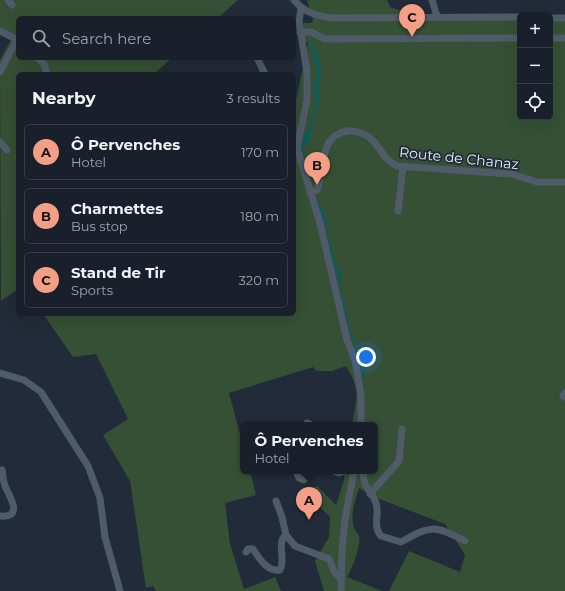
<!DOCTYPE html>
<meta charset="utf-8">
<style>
:root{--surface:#1a202b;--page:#272d37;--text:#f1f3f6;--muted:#9fa3a9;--line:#383e47;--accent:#f49e86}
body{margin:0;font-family:Montserrat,sans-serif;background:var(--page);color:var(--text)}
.controls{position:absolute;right:12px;top:12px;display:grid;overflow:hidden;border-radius:6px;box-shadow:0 4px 16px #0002}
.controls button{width:36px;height:36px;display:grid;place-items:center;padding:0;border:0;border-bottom:1px solid var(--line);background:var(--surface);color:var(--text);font:20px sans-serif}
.you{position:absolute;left:366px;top:357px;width:14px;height:14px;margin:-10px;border:3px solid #fff;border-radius:50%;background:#1a73e8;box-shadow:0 0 0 6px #1a73e833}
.badge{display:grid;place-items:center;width:26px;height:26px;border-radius:50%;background:var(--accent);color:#111;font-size:13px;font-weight:700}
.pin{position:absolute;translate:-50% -33px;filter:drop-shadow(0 1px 2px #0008)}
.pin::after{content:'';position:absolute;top:21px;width:14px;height:12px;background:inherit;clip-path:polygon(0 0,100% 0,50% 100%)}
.popup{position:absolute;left:240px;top:422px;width:138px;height:52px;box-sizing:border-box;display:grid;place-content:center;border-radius:6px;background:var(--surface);filter:drop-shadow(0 1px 3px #0005);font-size:13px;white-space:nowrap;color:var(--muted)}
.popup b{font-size:15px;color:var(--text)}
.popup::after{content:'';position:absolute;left:50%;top:100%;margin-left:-8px;border:8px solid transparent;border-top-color:var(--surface)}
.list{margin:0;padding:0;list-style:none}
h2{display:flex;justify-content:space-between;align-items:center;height:52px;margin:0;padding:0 16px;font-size:17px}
h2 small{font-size:13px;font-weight:400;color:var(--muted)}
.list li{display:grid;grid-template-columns:26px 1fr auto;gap:12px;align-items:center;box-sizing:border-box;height:56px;margin:0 8px 8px;padding:0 8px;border:1px solid var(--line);border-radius:6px}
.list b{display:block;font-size:15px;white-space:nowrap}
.list p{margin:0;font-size:13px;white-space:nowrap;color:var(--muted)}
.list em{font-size:13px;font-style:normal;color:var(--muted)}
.icon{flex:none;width:22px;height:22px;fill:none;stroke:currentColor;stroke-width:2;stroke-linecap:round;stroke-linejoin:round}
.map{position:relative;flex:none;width:565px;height:591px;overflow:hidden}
.search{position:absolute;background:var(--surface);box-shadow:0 4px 16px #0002;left:16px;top:16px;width:280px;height:44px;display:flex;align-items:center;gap:10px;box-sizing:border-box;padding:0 14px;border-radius:6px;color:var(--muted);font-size:15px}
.panel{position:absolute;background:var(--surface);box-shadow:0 4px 16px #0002;left:16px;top:72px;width:280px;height:244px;border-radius:6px}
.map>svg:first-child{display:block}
.green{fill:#355034}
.water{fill:#005f6b}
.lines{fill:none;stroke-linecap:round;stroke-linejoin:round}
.minor{stroke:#505b6a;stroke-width:7}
.labels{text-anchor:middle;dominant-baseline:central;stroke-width:3.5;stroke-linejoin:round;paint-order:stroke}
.street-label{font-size:14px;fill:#e6ecf5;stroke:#222b39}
</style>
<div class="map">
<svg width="565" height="591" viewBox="0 0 565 591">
<rect width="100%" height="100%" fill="#222b39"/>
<path class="green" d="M0,0H238L218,18H18V58H172L154,74H18V289L1,301L0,60L13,36L0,28Z
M307,0H387L390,7L418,16L520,17V117H550V16H565V591H389L409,551L460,572L465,555L445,524L374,497L359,488C355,500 350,516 354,528C355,531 358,533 359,536C361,546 352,569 347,577L382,591H324L315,561L329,537L330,517L318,505L312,488L317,486L336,505L344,480L345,471H375V425H352C356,398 362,392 346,366L332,371H317L313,367L229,393L243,445V471H250L256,495L225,503L230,544L244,589L275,577L281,591H156L153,586L146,588L130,481L103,435L128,419L96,354L73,357L43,314H294V110L308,43L305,42L302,23H312L313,20Z"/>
<path class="water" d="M312,41L321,68L317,88L319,91L318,104L312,122L309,140L302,147C303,157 311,175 309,181L302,158L300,147C307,138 321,97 314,88L318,69L311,45Z
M316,199L325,216L324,221L327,224L326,230L336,267L341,275L339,283L350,331L353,335L354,341L359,344L357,353L364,372L362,381L364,425L362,372L356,353L357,344L353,342L352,335L349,332L338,283L339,275L334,268L325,230L326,225L322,222Z"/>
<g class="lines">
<path class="minor" d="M8,0L12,5
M294,0C305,13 317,16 333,18L520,17
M432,0L437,16
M301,8L299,22L307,72V100L297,148L320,223L347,340L355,360L361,395V425
M550,18H565
M0,31L18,40
M300,32H311L325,39L520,38
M550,38H565
M38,58L44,64L47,74
M257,58L265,74
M0,72L17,39
M0,142L7,150
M310,193L317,190C325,170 318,136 347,131C354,130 364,133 370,138C382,147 381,159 397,166L511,174L537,182H565
M398,211L403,167
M0,373L24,380L41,392L88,466L100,498L105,537L120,591
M565,393L563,396L565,397
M305,425L307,423L311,425
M296,471L299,478L304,480L307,476V471
M334,471L339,473L344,471
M363,471C363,489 371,489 376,503C380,515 372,525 381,536L401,542C431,525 434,525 465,541
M370,494L399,461L402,429
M276,501L282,517L286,535
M0,516C24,518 10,497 5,486C3,481 3,475 2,470
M246,552L248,549H253C259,558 267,572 280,570C286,560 276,542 286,535L295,546L329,559L334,571L341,580
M341,591L342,549L345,519L354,471"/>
</g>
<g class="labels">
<g class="street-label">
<text transform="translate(459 158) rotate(6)">Route de Chanaz</text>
</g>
</g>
</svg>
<div class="controls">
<button>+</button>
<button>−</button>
<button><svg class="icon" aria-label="locate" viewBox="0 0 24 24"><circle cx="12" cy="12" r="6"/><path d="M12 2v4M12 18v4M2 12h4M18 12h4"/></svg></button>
</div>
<div class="you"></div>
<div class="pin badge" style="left:309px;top:520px">A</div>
<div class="popup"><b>Ô Pervenches</b>Hotel</div>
<div class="pin badge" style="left:317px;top:185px">B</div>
<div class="pin badge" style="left:412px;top:37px">C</div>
<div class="search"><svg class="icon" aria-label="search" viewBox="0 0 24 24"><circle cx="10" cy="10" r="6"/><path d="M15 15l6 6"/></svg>Search here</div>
<section class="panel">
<h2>Nearby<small>3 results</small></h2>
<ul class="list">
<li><span class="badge">A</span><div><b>Ô Pervenches</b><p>Hotel</p></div><em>170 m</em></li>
<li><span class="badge">B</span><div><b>Charmettes</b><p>Bus stop</p></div><em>180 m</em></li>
<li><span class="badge">C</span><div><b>Stand de Tir</b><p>Sports</p></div><em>320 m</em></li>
</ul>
</section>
</div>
